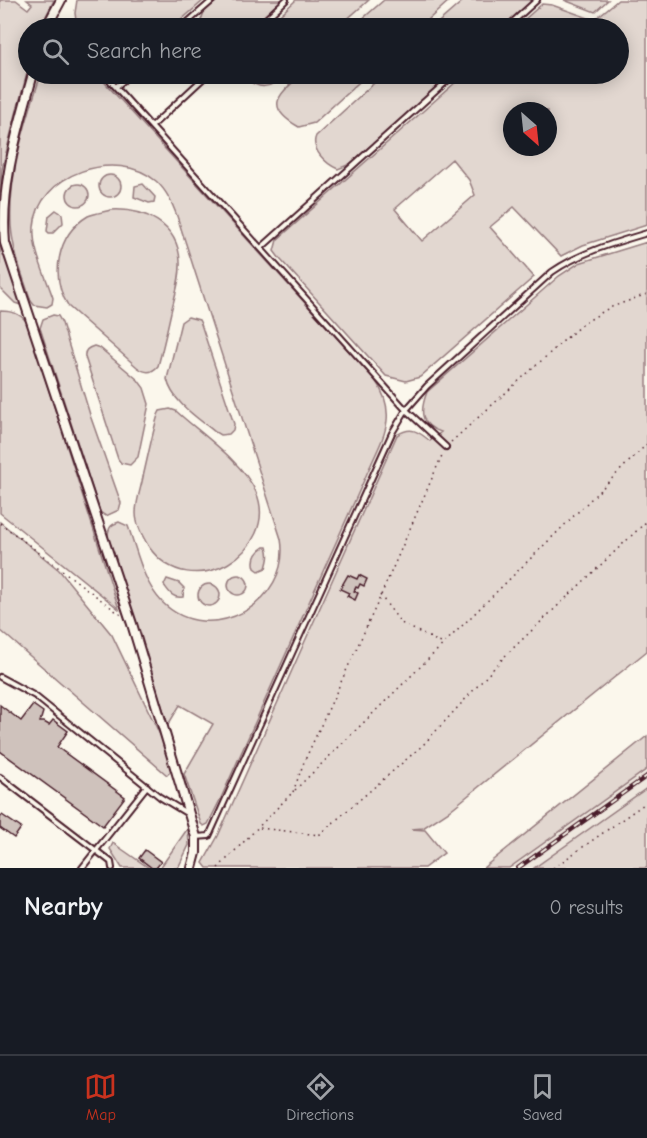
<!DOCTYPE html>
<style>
:root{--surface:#171b24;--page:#20242c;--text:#f1f3f6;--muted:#9ea1a6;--line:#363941;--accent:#c8321e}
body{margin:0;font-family:"Comic Neue",sans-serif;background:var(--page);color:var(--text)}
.compass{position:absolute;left:503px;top:102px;width:54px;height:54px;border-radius:50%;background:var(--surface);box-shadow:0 3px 15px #0003;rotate:153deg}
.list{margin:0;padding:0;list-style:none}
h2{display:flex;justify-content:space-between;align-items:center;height:78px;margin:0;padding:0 24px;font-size:26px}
h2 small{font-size:20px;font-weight:400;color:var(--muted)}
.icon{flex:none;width:33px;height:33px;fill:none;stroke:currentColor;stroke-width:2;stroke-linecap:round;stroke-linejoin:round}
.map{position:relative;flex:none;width:647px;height:868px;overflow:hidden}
.search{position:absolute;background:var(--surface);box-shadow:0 3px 15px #0003;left:18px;right:18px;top:18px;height:66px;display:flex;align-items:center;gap:15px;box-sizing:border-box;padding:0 21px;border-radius:33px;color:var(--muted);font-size:22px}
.sheet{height:186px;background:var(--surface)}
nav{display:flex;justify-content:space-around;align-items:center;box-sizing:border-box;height:84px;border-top:2px solid var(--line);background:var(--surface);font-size:16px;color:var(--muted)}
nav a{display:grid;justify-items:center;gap:3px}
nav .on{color:var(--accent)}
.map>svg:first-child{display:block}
.built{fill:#eee7de}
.green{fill:#e2d7d0;stroke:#967b7e;stroke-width:1.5;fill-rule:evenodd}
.building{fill:#cfc2bc;stroke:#4a1f2b;stroke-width:1.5}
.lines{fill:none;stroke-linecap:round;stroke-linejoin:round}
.service-casing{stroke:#4a1f2b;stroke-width:8}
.minor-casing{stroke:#4a1f2b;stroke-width:12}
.path{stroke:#4a1f2b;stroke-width:1.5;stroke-dasharray:1.5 4.5;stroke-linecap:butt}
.service{stroke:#fbf7ec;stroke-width:4}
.minor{stroke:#fbf7ec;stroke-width:8}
.rail-casing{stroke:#4a1f2b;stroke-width:4.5}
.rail{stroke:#fbf7ec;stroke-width:2;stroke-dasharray:7;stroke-linecap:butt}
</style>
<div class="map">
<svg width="647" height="868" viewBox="0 0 647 868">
<rect width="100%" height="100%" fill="#fbf7ec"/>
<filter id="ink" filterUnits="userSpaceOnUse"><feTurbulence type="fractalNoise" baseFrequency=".0167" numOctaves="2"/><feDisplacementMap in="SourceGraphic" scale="12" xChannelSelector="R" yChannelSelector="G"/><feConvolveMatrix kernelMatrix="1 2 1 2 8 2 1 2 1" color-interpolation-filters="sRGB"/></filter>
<g filter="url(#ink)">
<path class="built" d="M647,769V788L534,868H509Z"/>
<path class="green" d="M0,0H16L28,9L32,4L27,0H54L40,28H28V70L13,125L2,169L1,187V222L7,260L21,305L15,303L0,288Z
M77,0H204L172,28H77L75,13Z
M218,0H284L254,28H203L200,23L204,12Z
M296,0H369L337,28H266Z
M384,0H450L419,28H352Z
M464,0H533L502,28H432Z
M564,0H608L595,12Z
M618,0H647V225L583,245L561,256L514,207L490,227L534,277L420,377L406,381L386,376L280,259L274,251L277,240L465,74H618V28H515L542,4L552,5L594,20ZM512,111H548V147H512ZM452,159L469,180L475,195L422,241L395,209Z
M41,74H97L375,380C401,417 380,442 365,478L221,798L208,824L204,826L201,824L184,774L213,724L180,705L168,725L108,538C108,528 110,525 119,522L128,526C137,551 143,582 162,602C209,649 292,603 281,539L177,216C172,203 167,191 156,181C117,147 37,174 34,227C32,250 46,276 53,298L52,304L47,307L34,305L31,301C23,277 13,252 11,226C8,174 26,122 41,74Z
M242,74H287C270,89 258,92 242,74Z
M302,74H368L314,123L299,127C262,106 280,94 302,74Z
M384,74H452L350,164L338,169C326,164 310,149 316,136Z
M99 186a11 11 0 1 1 22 0a11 11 0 1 1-22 0Z
M67 195a11 11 0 1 1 22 0a11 11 0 1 1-22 0Z
M143,184L155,197L154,202L149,203L134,197L135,186Z
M56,210L62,214L63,223L53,233H49L47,231L49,216Z
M111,210C144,208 178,224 180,261C181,278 175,295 171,312C167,330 163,348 158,366C151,374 145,373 137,367L69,307C50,278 56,235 88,216C95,213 103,212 111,210Z
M647,242V651L449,811L423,828L411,829L425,830L444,853L424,868H207L203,863L218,836L397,435C411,426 418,431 430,441L441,432C419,425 420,410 427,392L559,276L579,263Z
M0,311C12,311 19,313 27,322L119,609L0,513Z
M53,315L58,316L62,323L91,418L121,503L119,510L106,516L100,512L40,328L43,319Z
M188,317L199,320L201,324L234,424L233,430L229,434L220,435L215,432C198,418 172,402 167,379L181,322Z
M94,346L100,348L138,380L144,388L149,404L138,457L130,465L121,463L118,459L85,357C84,350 88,348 94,346Z
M170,409L176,411C201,434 242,461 256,492C281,550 191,607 149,547C143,537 136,525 136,513C136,501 141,488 143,477C148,456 152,435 158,415L160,411Z
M0,522L59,570L112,635L162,739L172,770L167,775L0,630Z
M264,547H267C270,555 268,561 266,568L259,571L255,568C252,559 256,552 264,547Z
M228 585a10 10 0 1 1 20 0a10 10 0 1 1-20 0Z
M167,579L179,583L184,588L183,597C173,599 169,592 164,585Z
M198 595a11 11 0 1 1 22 0a11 11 0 1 1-22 0Z
M647,736V769L509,868H483Z
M647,788V868H534Z
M188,828L189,845L178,868H160Z
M113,843L149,868H122L110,849Z"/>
<path class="building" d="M348,575L357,579L359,575L367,579L364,586L360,584L358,588L356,587L354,591L358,593L355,600L347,596L349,593L340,589Z
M0,705L21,721L33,705L43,712L40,722H44L49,725L53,720L68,731L57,747L125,797L103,826L0,751Z
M2,815L21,828L14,838L0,828V818Z
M145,850L161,862L156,868H152L139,858Z"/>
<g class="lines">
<g class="service-casing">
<path id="service" d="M181,28L213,0
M256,28L286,0
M506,28L537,0
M104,74L406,410L446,447
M117,86L131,74
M152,126L208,74
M261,248L455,74
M0,677L35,696L160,797L188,814
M0,777L111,862L112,868
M196,837L209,836L392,433L406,410L427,386L552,272C581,252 614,243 647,233
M82,868L147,786"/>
</g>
<g class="minor-casing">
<path id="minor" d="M46,28L61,0
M33,74C18,129 0,185 5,243L132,624L196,837V853L192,868"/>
</g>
<path class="path" d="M451,442L581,325L609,308L647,294
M0,523L121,615
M380,595L401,623L443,644
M295,790L647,444
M293,792L304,762L378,602L443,453
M260,828L319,835L423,745L507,654L647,521
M218,868L291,794
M553,868L647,802"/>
<use href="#service" class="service"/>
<use href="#minor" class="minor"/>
<g class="rail-casing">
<path id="rail" d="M518,868L647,776"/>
</g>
<use href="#rail" class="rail"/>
</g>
</g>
</svg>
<svg class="compass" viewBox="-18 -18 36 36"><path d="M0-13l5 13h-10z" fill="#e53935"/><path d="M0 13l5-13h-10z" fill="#9ea1a6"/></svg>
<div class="search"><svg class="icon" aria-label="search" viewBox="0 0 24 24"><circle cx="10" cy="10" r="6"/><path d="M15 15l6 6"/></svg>Search here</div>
</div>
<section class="sheet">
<h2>Nearby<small>0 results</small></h2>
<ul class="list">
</ul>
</section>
<nav>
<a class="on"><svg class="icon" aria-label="map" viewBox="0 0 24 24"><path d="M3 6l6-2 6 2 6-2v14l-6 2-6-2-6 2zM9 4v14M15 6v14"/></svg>Map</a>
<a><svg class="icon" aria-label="directions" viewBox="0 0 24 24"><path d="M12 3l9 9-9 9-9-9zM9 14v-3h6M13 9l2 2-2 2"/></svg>Directions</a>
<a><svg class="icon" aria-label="saved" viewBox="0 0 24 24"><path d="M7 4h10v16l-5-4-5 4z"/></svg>Saved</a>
</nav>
